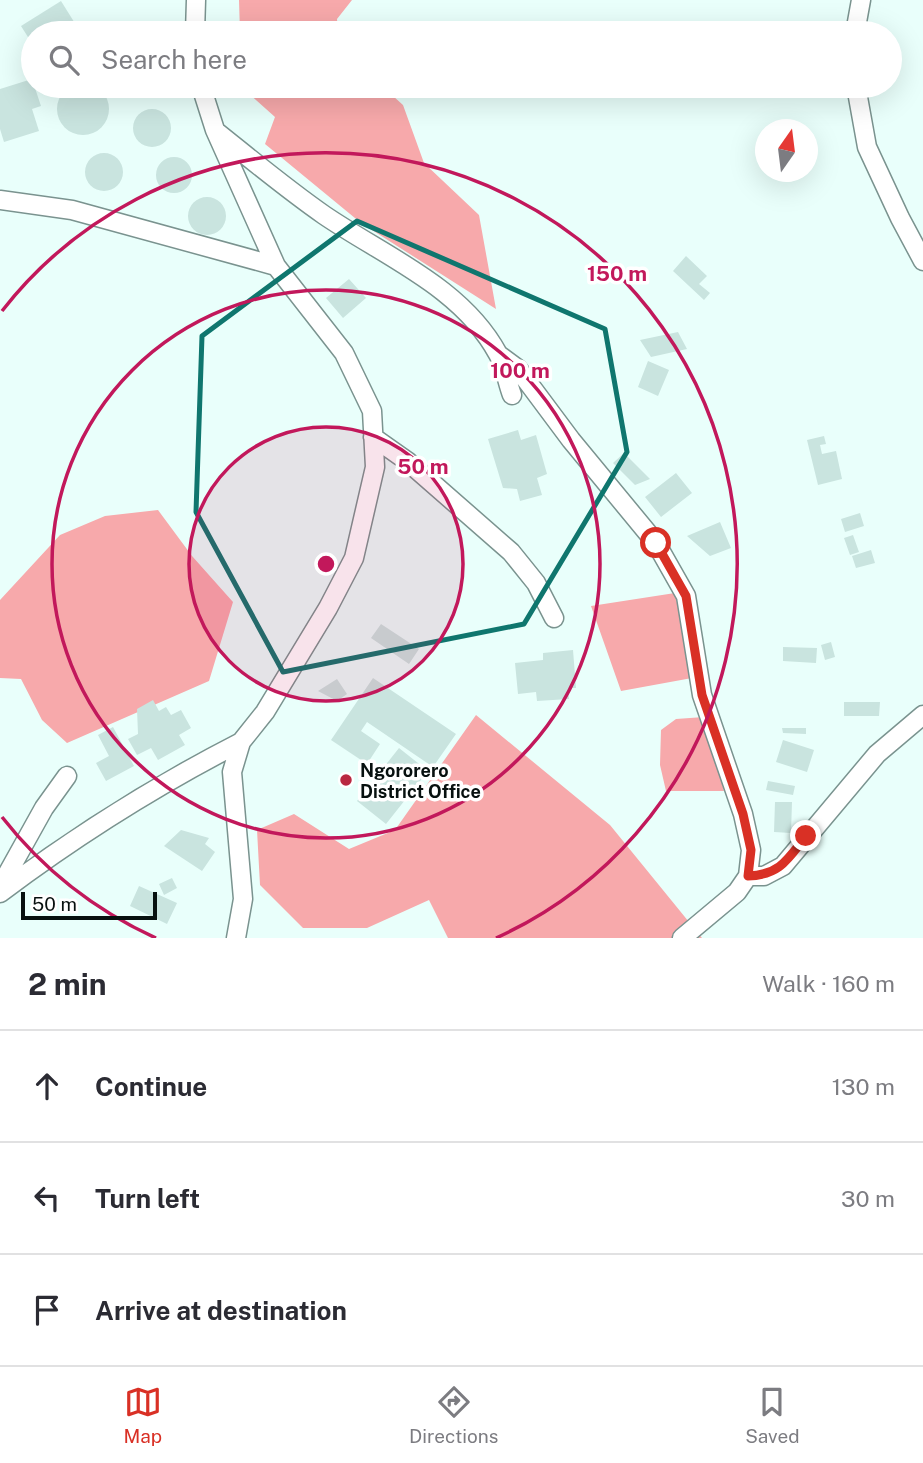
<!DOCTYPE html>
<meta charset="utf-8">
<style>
:root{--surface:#fff;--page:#f7f7f7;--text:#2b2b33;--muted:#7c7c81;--line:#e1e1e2;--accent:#d93025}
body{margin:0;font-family:"Public Sans",sans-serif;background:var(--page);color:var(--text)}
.compass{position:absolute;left:755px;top:119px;width:63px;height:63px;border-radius:50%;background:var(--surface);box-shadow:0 7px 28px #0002;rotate:14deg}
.scale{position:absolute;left:21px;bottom:18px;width:136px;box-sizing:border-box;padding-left:7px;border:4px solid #07100f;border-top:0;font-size:19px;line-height:24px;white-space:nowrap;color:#07100f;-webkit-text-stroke:5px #fff;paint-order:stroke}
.stop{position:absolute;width:21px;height:21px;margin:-16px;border:5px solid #d93025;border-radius:50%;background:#fff}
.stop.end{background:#d93025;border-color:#fff;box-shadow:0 2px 7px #0008}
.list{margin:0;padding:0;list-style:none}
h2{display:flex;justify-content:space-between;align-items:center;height:91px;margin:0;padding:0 28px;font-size:30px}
h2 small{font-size:23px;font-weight:400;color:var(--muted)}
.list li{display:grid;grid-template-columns:46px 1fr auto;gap:21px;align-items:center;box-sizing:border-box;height:112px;padding:0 28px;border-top:2px solid var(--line)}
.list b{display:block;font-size:26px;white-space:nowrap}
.list em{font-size:23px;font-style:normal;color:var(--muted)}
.icon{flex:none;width:38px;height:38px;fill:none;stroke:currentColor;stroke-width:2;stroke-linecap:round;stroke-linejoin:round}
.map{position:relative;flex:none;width:923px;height:938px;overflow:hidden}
.search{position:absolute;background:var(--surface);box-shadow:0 7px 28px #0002;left:21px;right:21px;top:21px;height:77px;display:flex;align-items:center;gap:18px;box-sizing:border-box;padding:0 24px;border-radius:38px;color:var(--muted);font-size:26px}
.sheet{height:427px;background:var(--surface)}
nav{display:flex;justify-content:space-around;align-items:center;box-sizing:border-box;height:98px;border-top:2px solid var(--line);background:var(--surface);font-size:19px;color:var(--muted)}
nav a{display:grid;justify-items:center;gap:4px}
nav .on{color:var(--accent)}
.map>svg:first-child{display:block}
.forest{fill:#f7a9ab}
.building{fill:#c9e4df}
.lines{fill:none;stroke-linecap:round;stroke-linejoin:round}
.minor-casing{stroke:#7a938f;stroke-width:21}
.minor{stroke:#fff;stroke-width:18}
.route{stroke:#d93025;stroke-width:9}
.marked{fill:none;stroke:#0f766e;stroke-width:5;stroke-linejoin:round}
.ring{fill:none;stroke:#c2185b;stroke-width:3.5}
.poi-dot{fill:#b92841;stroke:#fff;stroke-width:2.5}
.labels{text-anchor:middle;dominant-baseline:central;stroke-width:7;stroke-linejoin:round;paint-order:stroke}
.poi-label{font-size:18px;font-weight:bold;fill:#07100f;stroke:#fff;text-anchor:start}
.centre{fill:#c2185b;stroke:#fff;stroke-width:3.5}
.ring-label{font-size:21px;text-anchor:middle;font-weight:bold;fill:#c2185b;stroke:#fff;stroke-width:7;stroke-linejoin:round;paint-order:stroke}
</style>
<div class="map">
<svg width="923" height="938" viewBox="0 0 923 938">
<rect width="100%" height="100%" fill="#e9fffb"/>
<path class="forest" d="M239,0H352L337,19L338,33H240Z
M247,86H382L403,105L424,163L479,215L496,309L361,223L265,144L275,117L248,93Z
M158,510L192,556L233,602L209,681L67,743L42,720L21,679L0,678V600L60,535L105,516Z
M675,593L692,678L621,691L591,606Z
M476,715L610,825L702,938H448L429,900L367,928H303L260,885L257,830L294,814L349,849L395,830Z
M704,717L724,791H666L660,765L661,730L676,719Z"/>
<path class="building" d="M61,1L81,33H33V45L21,26Z
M139,23L143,33H108Z
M32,79L41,106L32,109L39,131L4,142L0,129V89Z
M57 109a26 26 0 1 1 52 0a26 26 0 1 1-52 0Z
M133 128a19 19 0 1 1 38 0a19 19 0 1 1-38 0Z
M85 172a19 19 0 1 1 38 0a19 19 0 1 1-38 0Z
M156 175a18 18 0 1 1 36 0a18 18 0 1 1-36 0Z
M188 216a19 19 0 1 1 38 0a19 19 0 1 1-38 0Z
M686,256L707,276L699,284L710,293L704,300L673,271Z
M349,279L366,298L343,318L326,298Z
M678,332L687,349L651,357L640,340Z
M648,361L669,370L658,396L638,387Z
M518,430L521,440L536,435L547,474L537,478L542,495L520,501L517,489L503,488L488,439Z
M824,436L826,444L820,445L822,454L836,451L842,479L818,485L807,440Z
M624,453L650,479L635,485L613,463Z
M676,473L692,493L661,517L645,497Z
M860,513L864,526L845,532L841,519Z
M720,522L731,548L710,556L687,536Z
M853,535L859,552L850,555L844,538Z
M871,550L875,563L856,568L852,556Z
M381,624L419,649L409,664L371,638Z
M831,642L835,657L825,660L821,645Z
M783,647L817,648L816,663L783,661Z
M573,650L576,688H568L569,699L537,701L536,692L518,694L515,663L543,660V653Z
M373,678L456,734L433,767L367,722L361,731L380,744L367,764L331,740Z
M337,679L347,694L337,701L318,691Z
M153,700L159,711L166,707L171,715L181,710L191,728L179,735L185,745L158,760L151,748L137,755L128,739L138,734L137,709Z
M844,702H880L879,716H844Z
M113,727L134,766L106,781L96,763L109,756L98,735Z
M782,728H806V734L783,733Z
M783,740L814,750L807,772L776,762Z
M399,748L428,771L386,824L357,801Z
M768,781L795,786L793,795L766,790Z
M775,802H792L791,833L774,832Z
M181,830L209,838L205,844L215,852L202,871L164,846Z
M172,878L177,888L164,895L159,884Z
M139,886L177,903L167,924L130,906Z"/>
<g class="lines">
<g class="minor-casing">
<path id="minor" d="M195,33L196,0
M855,33L861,0
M201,86L215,130L276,266L344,353L372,411L375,467L354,558L328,608L265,712L241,742L232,772L243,899L236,938
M856,86L867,147L900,218L923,261
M218,133C253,161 288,190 324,215C384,256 462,287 498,354C505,366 507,382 512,395
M0,200L72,210L276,266
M499,355L518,369L571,440L656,543L686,596L702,695L743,814L751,850L748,876L737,892L682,938
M373,437L407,461L511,552L536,583L554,618
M748,876H764L783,866L877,754L923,715
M0,887L44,808L67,776
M0,893C76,836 157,785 241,742"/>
</g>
<use href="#minor" class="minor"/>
</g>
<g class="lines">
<path class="route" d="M656,543L686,596L702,695L743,814L751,850L748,876C780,875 788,859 806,836"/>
</g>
<path class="marked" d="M357,221L605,329L627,452L524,624L283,672L196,512L202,336Z"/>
<circle cx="326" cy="564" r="137" fill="#c2185b" fill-opacity=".12"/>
<g class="ring">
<circle cx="326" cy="564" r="137"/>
<circle cx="326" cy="564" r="274"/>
<path d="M156 938A411 411 0 0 1 2 817M2 311A411 411 0 1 1 496 938"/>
</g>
<circle class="poi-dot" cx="346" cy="780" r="7"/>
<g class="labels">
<g class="poi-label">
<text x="360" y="770">Ngororero<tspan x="360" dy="21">District Office</tspan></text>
</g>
</g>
<circle cx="326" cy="564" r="10" class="centre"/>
<g class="ring-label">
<text x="617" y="281">150 m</text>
<text x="520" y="378">100 m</text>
<text x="423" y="474">50 m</text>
</g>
</svg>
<svg class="compass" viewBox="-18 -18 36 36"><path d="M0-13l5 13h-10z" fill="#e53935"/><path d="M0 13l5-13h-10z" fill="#7c7c81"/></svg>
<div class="scale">50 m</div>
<div class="stop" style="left:656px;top:543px"></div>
<div class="stop end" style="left:806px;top:836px"></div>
<div class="search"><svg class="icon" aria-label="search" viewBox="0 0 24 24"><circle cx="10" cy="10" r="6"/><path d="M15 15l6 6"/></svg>Search here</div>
</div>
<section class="sheet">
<h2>2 min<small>Walk · 160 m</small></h2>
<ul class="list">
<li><svg class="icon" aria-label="ahead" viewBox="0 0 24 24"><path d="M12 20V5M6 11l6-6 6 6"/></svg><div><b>Continue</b></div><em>130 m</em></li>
<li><svg class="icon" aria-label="left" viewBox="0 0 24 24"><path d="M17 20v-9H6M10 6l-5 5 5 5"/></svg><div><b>Turn left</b></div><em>30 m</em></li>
<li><svg class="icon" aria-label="arrive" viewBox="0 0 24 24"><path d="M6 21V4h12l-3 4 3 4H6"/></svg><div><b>Arrive at destination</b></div></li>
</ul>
</section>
<nav>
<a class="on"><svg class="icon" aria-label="map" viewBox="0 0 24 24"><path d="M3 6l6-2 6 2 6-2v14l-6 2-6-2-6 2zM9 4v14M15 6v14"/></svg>Map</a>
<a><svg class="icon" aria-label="directions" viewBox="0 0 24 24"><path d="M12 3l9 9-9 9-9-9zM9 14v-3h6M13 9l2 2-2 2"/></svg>Directions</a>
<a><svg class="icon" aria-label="saved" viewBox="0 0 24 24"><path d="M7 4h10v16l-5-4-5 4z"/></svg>Saved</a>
</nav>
